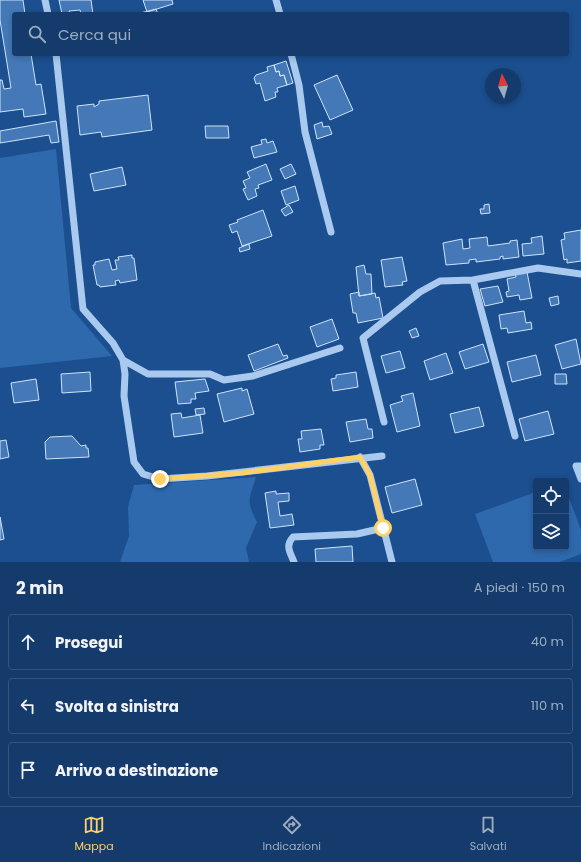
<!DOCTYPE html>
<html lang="it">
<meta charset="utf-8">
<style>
:root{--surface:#143b6b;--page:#1d4271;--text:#f1f3f6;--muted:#9dadc1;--line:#33557e;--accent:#ffd166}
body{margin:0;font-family:Poppins,sans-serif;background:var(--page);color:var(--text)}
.controls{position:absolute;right:12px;bottom:12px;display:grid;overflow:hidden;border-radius:4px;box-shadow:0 2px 6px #0003}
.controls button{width:36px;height:36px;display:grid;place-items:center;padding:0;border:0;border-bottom:1px solid var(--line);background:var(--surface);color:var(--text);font:20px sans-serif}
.compass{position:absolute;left:485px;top:68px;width:36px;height:36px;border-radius:50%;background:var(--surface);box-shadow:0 2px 6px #0003;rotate:355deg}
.stop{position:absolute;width:12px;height:12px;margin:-9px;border:3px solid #ffd166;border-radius:50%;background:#fff}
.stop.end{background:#ffd166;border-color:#fff;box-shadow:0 1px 4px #0008}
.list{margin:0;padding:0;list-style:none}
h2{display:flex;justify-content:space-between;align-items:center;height:52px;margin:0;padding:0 16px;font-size:17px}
h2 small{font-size:13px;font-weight:400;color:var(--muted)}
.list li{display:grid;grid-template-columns:26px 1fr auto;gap:12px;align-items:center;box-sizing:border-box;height:56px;margin:0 8px 8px;padding:0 8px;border:1px solid var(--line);border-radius:4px}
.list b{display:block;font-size:15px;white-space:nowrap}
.list em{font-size:13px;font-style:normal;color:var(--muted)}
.icon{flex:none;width:22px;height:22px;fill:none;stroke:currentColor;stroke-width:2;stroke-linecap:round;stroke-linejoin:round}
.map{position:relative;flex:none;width:581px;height:562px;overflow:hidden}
.search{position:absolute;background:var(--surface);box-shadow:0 2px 6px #0003;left:12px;right:12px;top:12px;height:44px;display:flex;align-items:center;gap:10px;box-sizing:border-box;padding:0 14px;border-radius:4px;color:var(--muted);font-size:15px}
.sheet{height:244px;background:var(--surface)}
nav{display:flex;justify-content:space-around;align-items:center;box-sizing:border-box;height:56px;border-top:1px solid var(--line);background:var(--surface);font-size:11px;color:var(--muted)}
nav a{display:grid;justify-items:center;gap:2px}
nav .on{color:var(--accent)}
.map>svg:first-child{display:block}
.green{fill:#2e69ad}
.building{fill:#4478b7;stroke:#cfe3fa}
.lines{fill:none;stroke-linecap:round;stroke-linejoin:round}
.minor{stroke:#a9c9ee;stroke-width:7}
.route{stroke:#ffd166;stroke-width:5}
</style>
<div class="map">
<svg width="581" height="562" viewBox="0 0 581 562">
<rect width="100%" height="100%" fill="#1b4f8f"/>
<path class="green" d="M56,149L71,308L112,356L0,368V158Z
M256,477C250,498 245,500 257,522L246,548L249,562H120L129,536L128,507L134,485Z
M566,490L581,530V554L560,562H493L475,514L536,492V547H566Z"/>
<path class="building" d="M0,0H23L25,14H14V54H31L36,85L41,84L46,114L24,117L23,109L0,112V80H2L4,89L11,88L0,20Z
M59,0H91L93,14H81L80,10L69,11L70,14H62Z
M143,0H172L173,4L147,12Z
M156,9L158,14H140V13Z
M286,61L293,83L287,85L284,75L280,76L279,71L276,72L274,65Z
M274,65L276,72L279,71L280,76L284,75L287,85L277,88L278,92H275L276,97L265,101L260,83L256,84L254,78L256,75L268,71L267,67Z
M337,75L353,110L330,120L314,85Z
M148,95L152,130L102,137L101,132L80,135L77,106L94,104V107L99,104V101Z
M56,121L59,142L51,143L49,135L0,143V131Z
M322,122L323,127L329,126L332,134L317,139L314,125Z
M205,126H228L229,138H206Z
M266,139L267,143L273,141L277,152L254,158L251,147L262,144L261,140Z
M266,164L272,180L258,185L259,188L255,189L257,196L248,200L243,189L246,188L243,181L250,178L247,172Z
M291,164L296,174L285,179L280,169Z
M122,167L126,185L94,191L90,174Z
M295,186L299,200L286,205L281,191Z
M489,204L490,213L481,214L480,209H484V205Z
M289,205L293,212L285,216L281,210Z
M263,210L272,236L242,246L237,231L232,233L229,225L238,222L237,220Z
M581,230V261L567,263V259L564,260L561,240L565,239L564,233Z
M542,236L544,254L523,256L522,244L532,243L531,238Z
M487,237L488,246L510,243V241L517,240L519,257L503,259V256L500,257V259L476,262V259L469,260V263L446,265L443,243L462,239L463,249L470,248L469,239Z
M249,244L250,249L240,252L239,248Z
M132,255V258H134L137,280L120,283L119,280L115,281L116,285L100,287L99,285H97L93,265H95V262L109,259L112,270L117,269L115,260H119L118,257Z
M402,257L407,281L402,282L403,285L385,287L381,260Z
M364,265L366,274H371L372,294L359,296L356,267Z
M527,272L532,298L520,300L519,295L507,297L506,292L509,291L507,279L516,277L515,274Z
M498,286L503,302L485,306L480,289Z
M359,292V296L375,293L376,298L379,297L383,318L358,323L356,313H353L350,294Z
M558,296L559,304L551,306L549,298Z
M524,311L526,323L531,322L532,329L508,333L507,328L501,329L499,315Z
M332,319L339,339L317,347L310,327Z
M416,328L419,336L412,338L409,331Z
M576,339L581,364L562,369L555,345Z
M278,344L283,356L287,355L288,358L254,371L248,355Z
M483,344L489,362L465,369L459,352Z
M400,351L405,368L386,373L381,356Z
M446,353L453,373L430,380L424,361Z
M536,355L541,375L512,382L507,362Z
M90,372L91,391L62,393L61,374Z
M356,372L358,387L333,391L331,379L336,378V375Z
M555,374H566L567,384H555Z
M36,379L39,400L14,403L11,383Z
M205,379L209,391L195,393L196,399H191V403L178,404L175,382Z
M242,388V391L247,389L254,414L224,422L217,394Z
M413,393L420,426L397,432L390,405L403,401L401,396Z
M479,407L484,426L455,433L450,414Z
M204,408L205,414L196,415L195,409Z
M548,411L554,434L525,441L519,419Z
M181,413L182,418L200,415L203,433L174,437L171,414Z
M366,419L368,429H372L373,438L350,442L346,422Z
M321,429L324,445H320V449L300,452L298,439H302L301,431Z
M72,436L81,446L86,445V448H88L89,457L46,459L45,442L50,437Z
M6,440L9,457L0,459V441Z
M415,479L422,505L392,513L385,487Z
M276,491V494L289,493V501L278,502L280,516L292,514L294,525L270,528L265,493Z
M0,517L4,539L0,540Z
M352,546L353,562H316L315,549Z"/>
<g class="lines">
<path class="minor" d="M45,0L48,14
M276,0L280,14
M56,54L83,309L113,343L123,360L125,374L124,396L134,462L143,474L160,479L207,476L382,456
M291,54L299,85L305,132L331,232
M473,280L515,436
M123,360L148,374H210L224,380L253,376L340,348
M384,422L363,338L420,292L440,281L473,280L538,268L581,274
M360,457L370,475L392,562
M581,466H576L581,479
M294,562C290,552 285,546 293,537L357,534L383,528"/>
</g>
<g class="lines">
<path class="route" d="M160,479L242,473L360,457L370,475L383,528"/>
</g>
</svg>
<div class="controls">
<button><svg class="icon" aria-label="locate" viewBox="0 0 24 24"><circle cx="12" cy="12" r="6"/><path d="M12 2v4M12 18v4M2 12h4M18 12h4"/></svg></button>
<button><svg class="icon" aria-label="layers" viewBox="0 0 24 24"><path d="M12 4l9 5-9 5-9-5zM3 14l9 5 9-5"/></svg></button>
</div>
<svg class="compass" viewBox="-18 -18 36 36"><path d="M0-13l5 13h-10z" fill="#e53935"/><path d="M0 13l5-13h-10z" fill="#9dadc1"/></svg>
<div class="stop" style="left:383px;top:528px"></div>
<div class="stop end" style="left:160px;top:479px"></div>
<div class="search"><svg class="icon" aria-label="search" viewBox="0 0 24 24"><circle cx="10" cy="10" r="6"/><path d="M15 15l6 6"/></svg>Cerca qui</div>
</div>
<section class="sheet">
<h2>2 min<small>A piedi · 150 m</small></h2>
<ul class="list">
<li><svg class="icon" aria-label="ahead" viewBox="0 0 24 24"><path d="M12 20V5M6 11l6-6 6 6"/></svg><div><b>Prosegui</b></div><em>40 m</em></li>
<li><svg class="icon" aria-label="left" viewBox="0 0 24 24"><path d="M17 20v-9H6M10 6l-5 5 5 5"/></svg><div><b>Svolta a sinistra</b></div><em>110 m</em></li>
<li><svg class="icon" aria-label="arrive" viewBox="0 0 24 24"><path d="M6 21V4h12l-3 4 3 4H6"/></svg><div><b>Arrivo a destinazione</b></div></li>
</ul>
</section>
<nav>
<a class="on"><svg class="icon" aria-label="map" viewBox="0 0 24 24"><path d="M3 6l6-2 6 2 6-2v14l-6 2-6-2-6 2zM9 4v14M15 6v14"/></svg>Mappa</a>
<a><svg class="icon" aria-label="directions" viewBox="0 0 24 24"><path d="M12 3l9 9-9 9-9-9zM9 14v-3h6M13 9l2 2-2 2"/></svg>Indicazioni</a>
<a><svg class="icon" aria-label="saved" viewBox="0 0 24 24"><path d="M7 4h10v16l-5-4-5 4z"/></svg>Salvati</a>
</nav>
